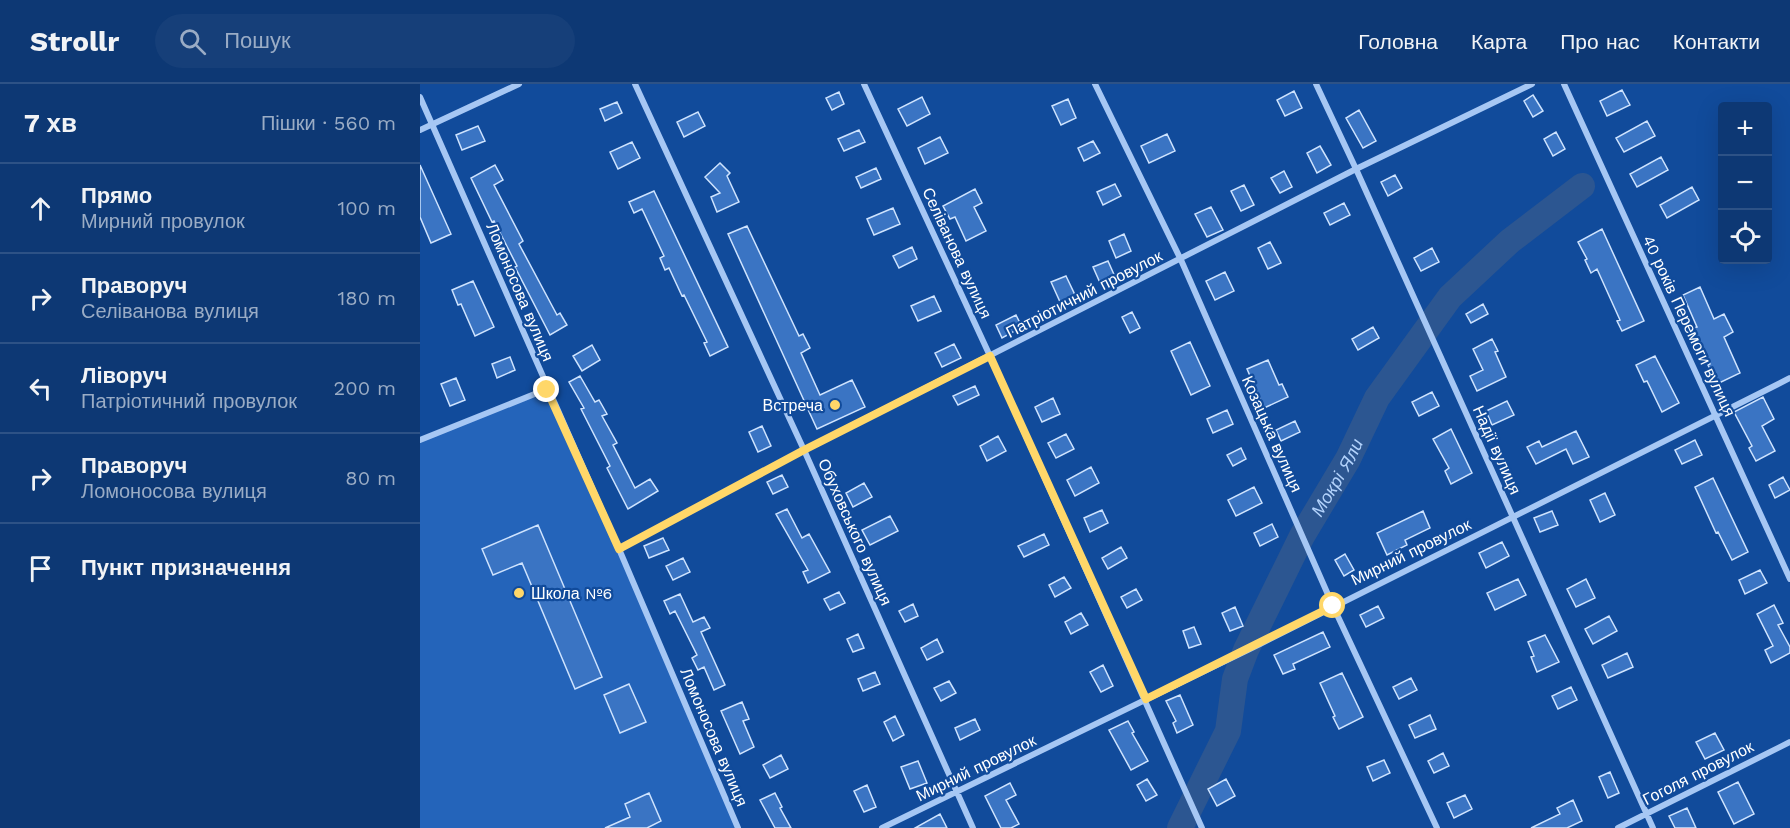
<!DOCTYPE html>
<html lang="uk">
<meta charset="utf-8">
<style>
:root{--surface:#0d3874;--page:#163f79;--text:#f1f3f6;--muted:#9aacc5;--line:#2d5286}
body{margin:0;font-family:"Work Sans",sans-serif;background:var(--page);color:var(--text)}
.controls{position:absolute;right:18px;top:18px;display:grid;overflow:hidden;border-radius:6px;box-shadow:0 6px 24px #0002}
.controls button{width:54px;height:54px;display:grid;place-items:center;padding:0;border:0;border-bottom:2px solid var(--line);background:var(--surface);color:var(--text);font:30px sans-serif}
.stop{position:absolute;width:18px;height:18px;margin:-14px;border:4px solid #ffd769;border-radius:50%;background:#fff}
.stop.end{background:#ffd769;border-color:#fff;box-shadow:0 2px 6px #0008}
.list{margin:0;padding:0;list-style:none}
h2{display:flex;justify-content:space-between;align-items:center;height:78px;margin:0;padding:0 24px;font-size:26px}
h2 small{font-size:20px;font-weight:400;color:var(--muted)}
.list li{display:grid;grid-template-columns:39px 1fr auto;gap:18px;align-items:center;box-sizing:border-box;height:90px;padding:0 24px;border-top:2px solid var(--line)}
.list b{display:block;font-size:22px;white-space:nowrap}
.list p{margin:0;font-size:20px;white-space:nowrap;color:var(--muted)}
.list em{font-size:20px;font-style:normal;color:var(--muted)}
.icon{flex:none;width:33px;height:33px;fill:none;stroke:currentColor;stroke-width:2;stroke-linecap:round;stroke-linejoin:round}
.map{position:relative;flex:none;width:1370px;height:744px;overflow:hidden}
header{display:flex;align-items:center;gap:36px;box-sizing:border-box;height:84px;padding:0 30px;background:var(--surface);border-bottom:2px solid var(--line)}
header strong{font-size:28px}
nav{display:flex;gap:33px;margin-inline-start:auto;font-size:21px}
.search{width:420px;height:54px;background:var(--page);display:flex;align-items:center;gap:15px;box-sizing:border-box;padding:0 21px;border-radius:33px;color:var(--muted);font-size:22px}
main{display:flex}
aside{flex:1;background:var(--surface)}
.map>svg:first-child{display:block}
.green{fill:#2464ba}
.lines{fill:none;stroke-linecap:round;stroke-linejoin:round}
.river{stroke:#2c5691;stroke-width:26}
.building{fill:#3a74c3;stroke:#cee3fe;stroke-width:1.5}
.street{stroke:#a6c7f4;stroke-width:6}
.route{stroke:#ffd769;stroke-width:8}
.poi-dot{fill:#ffd769;stroke:#114b9b;stroke-width:2}
.labels{text-anchor:middle;dominant-baseline:central;stroke-width:4.5;stroke-linejoin:round;paint-order:stroke}
.street-label{font-size:16px;fill:#fff;stroke:#114b9b}
.poi-label{font-size:16px;fill:#fff;stroke:#114b9b;text-anchor:end}
.water-label{font-size:18px;font-style:italic;fill:#b2d2fb;stroke:#114b9b}
</style>
<header>
<strong>Strollr</strong>
<div class="search"><svg class="icon" aria-label="search" viewBox="0 0 24 24"><circle cx="10" cy="10" r="6"/><path d="M15 15l6 6"/></svg>Пошук</div>
<nav><a>Головна</a><a>Карта</a><a>Про нас</a><a>Контакти</a></nav>
</header>
<main>
<aside>
<h2>7 хв<small>Пішки · 560 m</small></h2>
<ul class="list">
<li><svg class="icon" aria-label="ahead" viewBox="0 0 24 24"><path d="M12 20V5M6 11l6-6 6 6"/></svg><div><b>Прямо</b><p>Мирний провулок</p></div><em>100 m</em></li>
<li><svg class="icon" aria-label="right" viewBox="0 0 24 24"><path d="M7 20v-9h11M14 6l5 5-5 5"/></svg><div><b>Праворуч</b><p>Селіванова вулиця</p></div><em>180 m</em></li>
<li><svg class="icon" aria-label="left" viewBox="0 0 24 24"><path d="M17 20v-9H6M10 6l-5 5 5 5"/></svg><div><b>Ліворуч</b><p>Патріотичний провулок</p></div><em>200 m</em></li>
<li><svg class="icon" aria-label="right" viewBox="0 0 24 24"><path d="M7 20v-9h11M14 6l5 5-5 5"/></svg><div><b>Праворуч</b><p>Ломоносова вулиця</p></div><em>80 m</em></li>
<li><svg class="icon" aria-label="arrive" viewBox="0 0 24 24"><path d="M6 21V4h12l-3 4 3 4H6"/></svg><div><b>Пункт призначення</b></div></li>
</ul>
</aside>
<div class="map">
<svg width="1370" height="744" viewBox="0 0 1370 744">
<rect width="100%" height="100%" fill="#114b9b"/>
<path class="green" d="M127,305L318,744H0V356Z"/>
<g class="lines">
<path class="river" id="s1" d="M760,744L808,647L815,595L826,566L882,452L928,375L957,314L1030,213L1090,157L1162,102"/>
</g>
<path class="building" d="M1202,6L1210,21L1187,32L1180,17Z
M874,7L882,24L865,32L857,16Z
M419,8L424,20L412,26L406,14Z
M1113,11L1123,27L1113,33L1104,17Z
M502,13L510,30L487,42L478,25Z
M648,15L656,34L641,41L632,22Z
M197,18L202,29L185,37L180,25Z
M939,26L956,57L943,64L926,34Z
M278,28L285,42L264,53L257,38Z
M1227,37L1235,52L1204,68L1196,54Z
M58,42L65,57L42,66L36,51Z
M439,46L445,58L424,67L418,55Z
M1136,48L1145,65L1133,72L1124,55Z
M747,50L755,67L729,79L721,62Z
M520,53L528,69L505,80L498,64Z
M673,57L680,69L664,77L658,64Z
M212,58L220,74L198,85L190,68Z
M900,62L911,81L897,89L887,69Z
M1241,73L1248,86L1217,103L1210,90Z
M300,79L310,89L307,92L319,118L297,128L291,113L300,109L285,93Z
M0,81L31,150L11,159L0,133Z
M75,81L83,96L74,101L103,157L99,160L137,231L140,229L147,241L130,251L95,183L97,182L74,137L72,138L51,94Z
M456,84L461,95L441,104L436,93Z
M864,87L872,103L860,109L851,94Z
M975,91L982,104L968,112L961,98Z
M695,100L701,112L683,121L677,108Z
M824,101L834,121L821,127L811,107Z
M1272,103L1279,116L1247,134L1240,121Z
M555,105L562,119L554,123L566,147L546,157L535,133L530,135L523,122Z
M234,107L308,263L290,272L284,259L287,258L264,211L262,212L249,184L245,186L240,174L244,172L222,125L214,129L209,118Z
M924,119L930,131L910,141L904,129Z
M791,123L803,146L787,153L775,130Z
M473,124L480,140L454,151L447,135Z
M327,142L379,252L383,250L390,264L381,269L400,311L432,296L445,323L397,345L308,150Z
M1182,145L1224,237L1202,247L1197,237L1200,236L1177,185L1171,189L1165,176L1167,175L1158,158Z
M704,150L711,167L696,174L689,157Z
M850,158L861,179L848,185L838,164Z
M492,163L497,175L479,184L473,172Z
M1012,164L1019,178L1001,187L994,174Z
M688,177L696,195L681,201L673,183Z
M805,188L814,207L795,216L786,197Z
M646,192L656,213L641,220L631,198Z
M53,197L74,243L55,252L41,220L38,221L32,206Z
M1280,203L1294,235L1304,230L1313,248L1304,253L1320,289L1297,300L1288,281L1290,280L1273,244L1277,243L1263,211Z
M514,212L521,227L498,237L491,222Z
M1063,220L1068,230L1051,239L1046,230Z
M712,228L720,244L710,249L702,233Z
M596,231L602,243L582,254L576,241Z
M953,243L959,254L938,266L932,255Z
M1072,255L1078,267L1075,268L1086,293L1057,307L1050,292L1063,286L1053,265Z
M770,258L790,302L771,311L751,267Z
M534,260L541,274L522,283L515,269Z
M172,261L180,276L162,287L153,272Z
M1235,272L1259,319L1242,328L1227,297L1224,298L1216,281Z
M90,273L95,286L77,294L72,280Z
M848,276L859,301L862,300L868,313L844,324L827,285Z
M160,292L175,318L179,316L187,330L182,332L197,359L193,361L215,404L230,395L238,407L208,425L187,384L190,382L161,325L164,324L149,298Z
M36,294L45,316L30,322L21,300Z
M555,302L559,311L538,321L533,312Z
M1012,308L1019,322L999,332L992,318Z
M1343,313L1354,335L1342,342L1355,367L1336,377L1329,364L1332,362L1314,328Z
M633,314L640,330L622,338L615,323Z
M1087,317L1094,331L1072,341L1066,327Z
M807,326L813,340L793,349L787,335Z
M875,337L880,348L861,357L856,346Z
M342,342L351,362L338,368L329,348Z
M1031,345L1052,389L1031,400L1025,387L1029,384L1013,355Z
M1156,347L1169,373L1153,380L1146,365L1116,380L1107,363L1119,357L1122,363Z
M646,350L654,365L636,374L628,359Z
M578,352L586,367L567,377L560,362Z
M1275,356L1282,371L1262,380L1255,366Z
M821,364L826,375L813,382L807,371Z
M671,383L679,399L655,412L647,396Z
M362,391L368,403L353,410L347,398Z
M1363,393L1370,406L1355,414L1349,401Z
M1293,394L1328,468L1312,476L1298,448L1296,449L1275,403Z
M444,399L452,413L433,423L426,409Z
M834,403L842,419L816,432L808,416Z
M1185,409L1195,431L1180,438L1170,416Z
M367,425L382,454L389,450L410,488L388,499L383,488L388,486L356,430Z
M682,426L688,439L670,448L664,434Z
M1003,427L1010,444L985,456L987,461L967,471L957,449Z
M1132,427L1138,441L1120,448L1114,434Z
M470,432L478,447L450,461L442,446Z
M852,440L858,453L840,462L834,449Z
M118,441L182,593L155,605L102,479L73,491L62,465Z
M624,450L629,461L604,473L598,462Z
M243,454L249,466L229,474L224,462Z
M1082,458L1089,472L1066,484L1059,469Z
M701,463L707,474L688,485L682,474Z
M925,470L934,486L924,492L915,476Z
M263,474L270,488L253,496L246,482Z
M1340,486L1347,499L1325,510L1319,496Z
M644,493L651,504L635,513L629,501Z
M1098,495L1106,511L1075,526L1067,509Z
M1166,495L1175,514L1156,523L1147,505Z
M716,505L722,516L707,524L701,513Z
M419,508L425,519L410,526L404,515Z
M260,510L273,538L284,533L290,544L281,548L305,601L294,606L284,583L278,586L272,574L277,571L255,527L250,530L244,517Z
M493,520L498,532L485,538L479,527Z
M1354,521L1363,539L1358,541L1370,563V569L1351,579L1345,566L1353,562L1337,530Z
M958,522L964,534L946,543L940,531Z
M815,523L823,542L810,547L802,529Z
M661,529L668,541L651,550L645,538Z
M1189,532L1197,547L1173,560L1165,545Z
M774,543L781,560L769,564L763,547Z
M903,548L910,563L873,580L875,585L863,590L854,571Z
M438,550L444,564L433,568L427,555Z
M1125,551L1139,578L1117,588L1111,573L1114,572L1108,558Z
M517,555L523,568L507,576L501,564Z
M1207,569L1213,583L1188,594L1182,581Z
M683,581L693,602L681,608L670,588Z
M455,588L460,600L443,607L438,595Z
M922,589L943,633L919,645L913,633L915,632L900,599Z
M991,594L997,606L979,615L973,603Z
M529,597L536,609L521,617L514,604Z
M209,600L226,638L200,649L184,611Z
M1151,603L1157,616L1138,625L1132,612Z
M760,611L773,641L757,649L753,639L756,637L746,617Z
M322,618L329,635L323,637L334,663L320,670L301,627Z
M1010,631L1016,645L995,654L989,641Z
M475,632L484,651L473,657L464,638Z
M555,635L560,646L540,656L535,644Z
M708,637L714,648L712,649L728,677L711,686L689,646Z
M1295,649L1304,666L1285,675L1276,658Z
M1023,669L1029,682L1014,689L1008,677Z
M361,671L368,685L350,694L343,681Z
M964,676L970,689L953,697L947,683Z
M498,677L507,699L490,705L481,683Z
M1190,688L1199,709L1188,714L1179,693Z
M727,695L737,711L726,717L717,701Z
M806,695L815,712L797,722L788,705Z
M1318,698L1334,730L1314,740L1298,708Z
M590,699L596,711L586,716L599,740L591,744H581L565,712Z
M447,701L456,723L444,728L434,707Z
M229,709L241,737L227,744H185L210,733L205,720Z
M355,709L362,723L360,724L371,744H355L340,716Z
M1045,711L1052,725L1034,734L1027,719Z
M1153,716L1162,737L1147,744H1111L1140,730L1137,724Z
M1267,724L1276,744H1255L1249,732Z
M520,730L527,744H495Z"/>
<g class="lines">
<path class="street" d="M215,0L384,366L553,744
M444,0L570,272L782,744
M675,0L761,176L913,522L1017,744
M896,0L936,85L1233,744
M1144,0L1370,495
M0,13L199,465L318,744
M0,46L99,0
M0,356L127,305
M199,465L384,366L936,85L1112,0
M462,744L840,560L1370,294
M1198,744L1370,658"/>
</g>
<g class="lines">
<path class="route" d="M127,306L199,465L384,366L570,272L726,615L913,522"/>
</g>
<g class="poi-dot">
<circle cx="415" cy="321" r="6"/>
<circle cx="99" cy="509" r="6"/>
</g>
<g class="labels">
<g class="street-label">
<text transform="translate(537 169) rotate(65)">Селіванова вулиця</text>
<text transform="translate(100 208) rotate(67)">Ломоносова вулиця</text>
<text transform="translate(664 210) rotate(-27)">Патріотичний провулок</text>
<text transform="translate(1269 242) rotate(65)">40 років Перемоги вулиця</text>
<text transform="translate(852 350) rotate(66)">Козацька вулиця</text>
<text transform="translate(1077 366) rotate(66)">Надії вулиця</text>
<text transform="translate(435 448) rotate(66)">Обуховського вулиця</text>
<text transform="translate(991 468) rotate(-26)">Мирний провулок</text>
<text transform="translate(294 653) rotate(67)">Ломоносова вулиця</text>
<text transform="translate(556 684) rotate(-26)">Мирний провулок</text>
<text transform="translate(1278 689) rotate(-27)">Гоголя провулок</text>
</g>
<g class="poi-label">
<text x="403" y="321">Встреча</text>
<text x="111" y="509" text-anchor="start">Школа №6</text>
</g>
<g class="water-label">
<text stroke="none"><textPath href="#s1" startOffset="387">Мокрі Яли</textPath></text>
</g>
</g>
</svg>
<div class="controls">
<button>+</button>
<button>−</button>
<button><svg class="icon" aria-label="locate" viewBox="0 0 24 24"><circle cx="12" cy="12" r="6"/><path d="M12 2v4M12 18v4M2 12h4M18 12h4"/></svg></button>
</div>
<div class="stop" style="left:913px;top:522px"></div>
<div class="stop end" style="left:127px;top:306px"></div>
</div>
</main>
